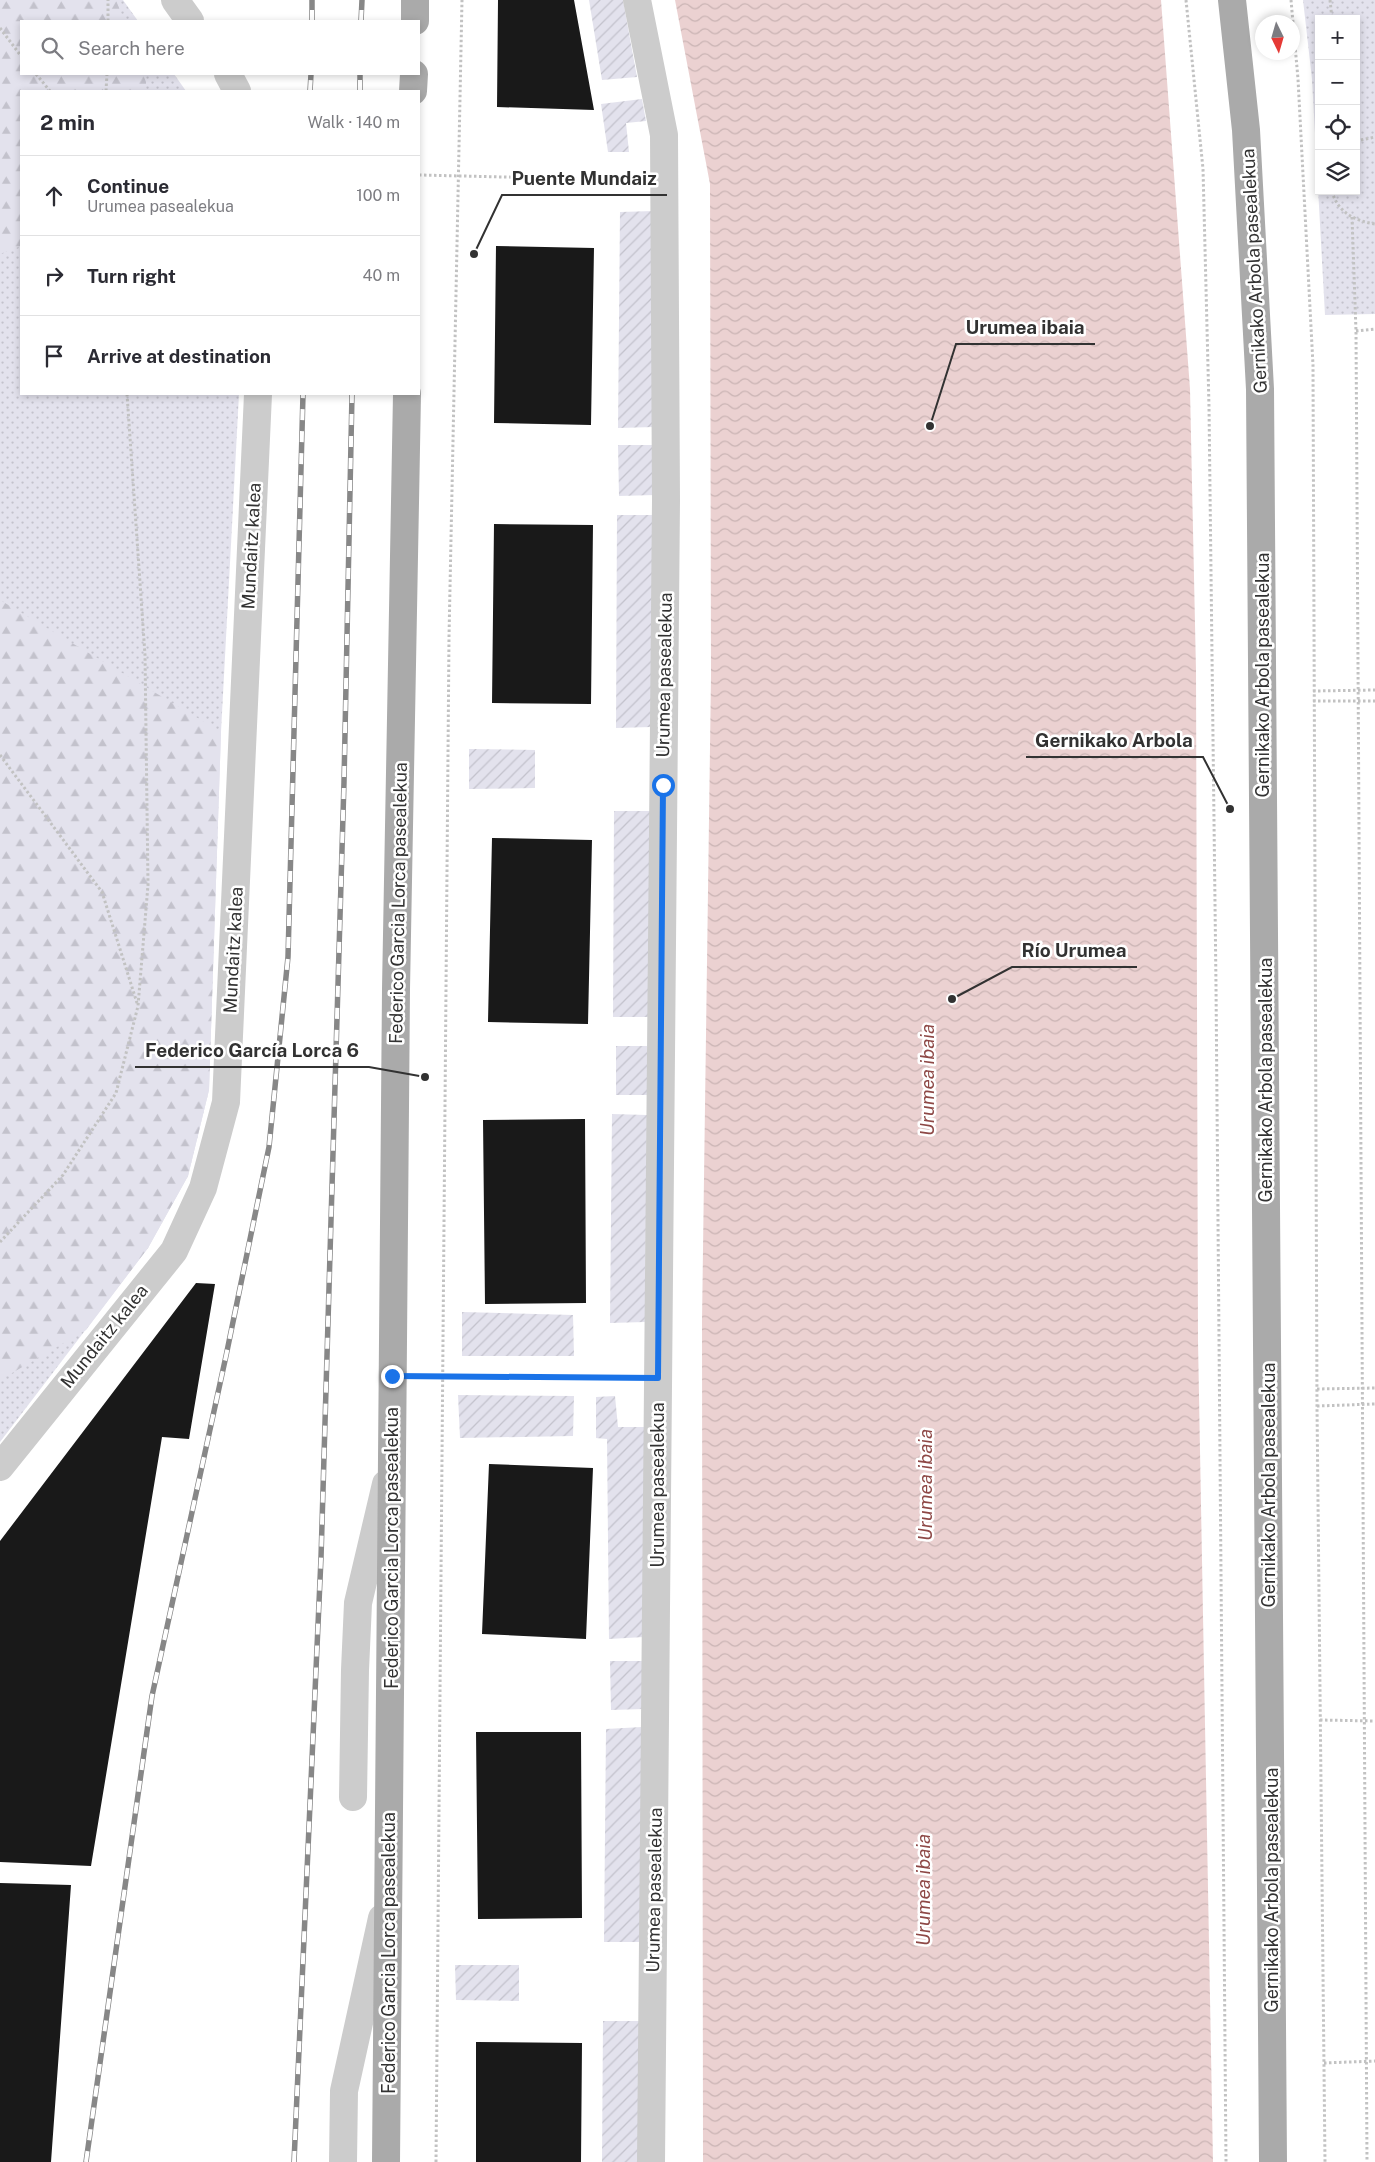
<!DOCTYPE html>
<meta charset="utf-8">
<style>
:root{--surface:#fff;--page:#f2f2f3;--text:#2b2b33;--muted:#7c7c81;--line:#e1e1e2}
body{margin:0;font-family:"Public Sans",sans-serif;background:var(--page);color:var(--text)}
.controls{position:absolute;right:15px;top:15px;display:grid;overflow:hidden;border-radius:0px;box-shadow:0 2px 8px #0003}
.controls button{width:45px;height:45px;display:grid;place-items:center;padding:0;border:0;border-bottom:1px solid var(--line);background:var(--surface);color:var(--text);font:25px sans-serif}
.compass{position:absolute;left:1255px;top:15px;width:45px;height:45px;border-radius:50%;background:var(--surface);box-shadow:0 2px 8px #0003;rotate:175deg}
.stop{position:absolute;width:15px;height:15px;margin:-11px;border:4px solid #1a73e8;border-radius:50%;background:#fff}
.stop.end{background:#1a73e8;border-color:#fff;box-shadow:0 1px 5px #0008}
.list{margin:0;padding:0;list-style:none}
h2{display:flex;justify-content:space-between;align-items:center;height:65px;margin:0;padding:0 20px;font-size:21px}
h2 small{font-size:16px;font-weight:400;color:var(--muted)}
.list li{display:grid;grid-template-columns:32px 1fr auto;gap:15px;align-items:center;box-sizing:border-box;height:80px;padding:0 20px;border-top:1px solid var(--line)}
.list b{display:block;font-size:19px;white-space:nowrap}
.list p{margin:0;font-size:16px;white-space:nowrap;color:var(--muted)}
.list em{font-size:16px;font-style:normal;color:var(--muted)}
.icon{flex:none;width:28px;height:28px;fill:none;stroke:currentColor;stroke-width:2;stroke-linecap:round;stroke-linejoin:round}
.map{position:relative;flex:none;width:1375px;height:2162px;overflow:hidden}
.search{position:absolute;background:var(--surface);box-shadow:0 2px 8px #0003;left:20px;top:20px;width:400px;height:55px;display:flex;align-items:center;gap:12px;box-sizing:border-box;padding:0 18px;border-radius:0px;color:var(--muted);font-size:19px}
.panel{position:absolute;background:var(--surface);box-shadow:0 2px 8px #0003;left:20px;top:90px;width:400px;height:305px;border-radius:0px}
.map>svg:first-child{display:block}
.grass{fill:url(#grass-dots);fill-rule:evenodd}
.forest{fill:url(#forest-firs)}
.garden{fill:url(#garden-furrows)}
.water{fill:url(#water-waves)}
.building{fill:#191919}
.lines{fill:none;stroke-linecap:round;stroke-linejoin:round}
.path{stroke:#c2c2c2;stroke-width:3;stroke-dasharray:2.5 2.5;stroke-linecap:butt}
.minor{stroke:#ccc;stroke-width:28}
.major{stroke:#aaa;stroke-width:28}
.rail-casing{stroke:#878787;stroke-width:5.5}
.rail{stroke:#fff;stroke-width:4;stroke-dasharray:11;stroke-linecap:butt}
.route{stroke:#1a73e8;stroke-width:6}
.labels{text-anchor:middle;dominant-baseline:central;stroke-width:5;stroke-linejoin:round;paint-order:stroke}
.street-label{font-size:18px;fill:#323232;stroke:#fff}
.water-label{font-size:19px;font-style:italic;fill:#8e4846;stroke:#fff}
.leader{fill:none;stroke:#323232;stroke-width:2}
.callout-dot{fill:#323232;stroke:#fff;stroke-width:2}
.callout-label{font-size:19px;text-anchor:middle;font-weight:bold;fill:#323232;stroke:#fff;stroke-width:5;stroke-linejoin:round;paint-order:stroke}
</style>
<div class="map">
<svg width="1375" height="2162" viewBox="0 0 1375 2162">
<defs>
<pattern id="grass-dots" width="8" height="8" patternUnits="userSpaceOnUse" patternTransform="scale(1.25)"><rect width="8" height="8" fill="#e3e2ed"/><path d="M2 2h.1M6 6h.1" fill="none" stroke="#c3c2cc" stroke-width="1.8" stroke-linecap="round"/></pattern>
<pattern id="forest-firs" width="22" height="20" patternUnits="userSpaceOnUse" patternTransform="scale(1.25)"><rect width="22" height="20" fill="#e3e2ed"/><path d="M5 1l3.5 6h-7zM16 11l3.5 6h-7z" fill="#c3c2cc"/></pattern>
<pattern id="garden-furrows" width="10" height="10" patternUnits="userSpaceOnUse" patternTransform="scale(1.25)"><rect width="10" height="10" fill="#e3e2ed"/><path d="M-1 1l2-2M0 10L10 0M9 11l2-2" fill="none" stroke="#c3c2cc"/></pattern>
<pattern id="water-waves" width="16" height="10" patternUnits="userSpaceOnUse" patternTransform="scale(1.25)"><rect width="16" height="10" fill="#ebd1d1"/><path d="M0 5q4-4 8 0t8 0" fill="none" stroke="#cab4b4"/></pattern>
</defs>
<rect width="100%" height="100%" fill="#fff"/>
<path class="grass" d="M0,0H123L138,21H21V74H174L186,91H21V394H239L221,732L209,1090L188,1176L148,1248L0,1442Z
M1303,0H1375V314L1325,315L1312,79ZM1319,19H1356V191H1319Z"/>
<path class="forest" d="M0,0H116L124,21H21V74H143L146,82V91H21V246L0,254Z
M0,600L221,732L209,1090L188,1176L148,1248L86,1330L0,1380Z"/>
<path class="garden" d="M589,0H623L637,77L602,80Z
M642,99L646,121L626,123L629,152H608L601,104Z
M654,211V427L618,428L620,212Z
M618,445H653L655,495L619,496Z
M617,515H653L651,727L616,728Z
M469,749L535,750V788L469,789Z
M614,811H650L648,1017H613Z
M616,1046H647V1095H616Z
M612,1114L647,1115L645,1322L610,1323Z
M462,1312L573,1315L574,1356H462Z
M458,1395L574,1396L573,1436L460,1438Z
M615,1396L618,1427H644V1637L609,1639L607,1439L596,1438V1397Z
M610,1661H643L644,1709L611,1710Z
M642,1727L640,1942H604L606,1729Z
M455,1965H519V2001L456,2000Z
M603,2021H640L638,2162H602Z"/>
<path class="water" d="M675,0H1161L1190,389L1196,671L1198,1341L1213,2162H703L702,1322L711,676L710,184Z"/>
<path class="building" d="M498,0H574L594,110L497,107Z
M496,246L594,248L591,425L494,423Z
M494,524L593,525L591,704L492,703Z
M492,838L592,840L588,1024L488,1022Z
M585,1119L586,1303L485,1304L483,1120Z
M196,1283L215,1284L189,1439L162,1437L91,1866L0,1862V1541Z
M489,1464L593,1468L586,1639L482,1634Z
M476,1732H581L582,1918L478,1919Z
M0,1883L71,1885L51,2162H0Z
M476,2042L582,2043L581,2162H476Z"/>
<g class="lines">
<path class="path" d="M1186,0L1203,169L1209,407L1216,986L1226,2162
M1291,0L1298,79L1313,365L1317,1406L1325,2162
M1330,0L1332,19
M108,21V0
M0,28L21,56
M36,74L50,91
M106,91L107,74
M1356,141L1375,137
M419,175L631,180
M1332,191C1337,212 1355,221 1375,224
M1352,217L1356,331L1367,2162
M1356,331L1375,329
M1313,691L1375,690
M1313,701H1375
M0,755L102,892L137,1003
M0,1242L63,1175L116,1093L138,1006L148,885L145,655L127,394
M426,1377L622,1378
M1317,1389L1375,1388
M1317,1406L1375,1404
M1320,1720L1375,1721
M1324,2063L1375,2061
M436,2162L449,637L462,0"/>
<path class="minor" d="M175,0L190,21
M637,0L664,135L666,500L651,2162
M228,74L237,91
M0,1467L174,1251L203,1188L226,1102L258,394
M353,1797L355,1670L358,1603L386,1484
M343,2162L344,2091L382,1918"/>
<path class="major" d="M1232,0L1246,130L1260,389L1273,2162
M415,21V0
M413,91L414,74
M386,2162L396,989L407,394"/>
<g class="rail-casing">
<path id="rail" d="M312,21V0
M361,21L362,0
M310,91L311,74
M360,91V74
M86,2162L152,1696L226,1356L269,1147L288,957L303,394
M294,2162L321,1558L344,782L352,394"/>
</g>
<use href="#rail" class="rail"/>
</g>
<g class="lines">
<path class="route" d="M392,1376L658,1378L663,785"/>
</g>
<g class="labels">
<g class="street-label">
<text transform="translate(1254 271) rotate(-93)">Gernikako Arbola pasealekua</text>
<text transform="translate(251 546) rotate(-87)">Mundaitz kalea</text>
<text transform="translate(664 675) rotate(-89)">Urumea pasealekua</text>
<text transform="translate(1262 675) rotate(-90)">Gernikako Arbola pasealekua</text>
<text transform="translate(398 903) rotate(-89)">Federico Garcia Lorca pasealekua</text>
<text transform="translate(233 950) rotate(-87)">Mundaitz kalea</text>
<text transform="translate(1265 1080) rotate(-90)">Gernikako Arbola pasealekua</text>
<text transform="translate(104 1336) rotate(-51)">Mundaitz kalea</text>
<text transform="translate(657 1485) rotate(-90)">Urumea pasealekua</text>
<text transform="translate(1268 1485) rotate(-90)">Gernikako Arbola pasealekua</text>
<text transform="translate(391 1548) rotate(-90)">Federico Garcia Lorca pasealekua</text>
<text transform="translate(654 1890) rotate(-89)">Urumea pasealekua</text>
<text transform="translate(1271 1890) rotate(-90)">Gernikako Arbola pasealekua</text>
<text transform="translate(388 1953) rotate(-90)">Federico Garcia Lorca pasealekua</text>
</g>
<g class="water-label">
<text transform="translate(927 1080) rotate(-90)">Urumea ibaia</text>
<text transform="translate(925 1485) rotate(-90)">Urumea ibaia</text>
<text transform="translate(923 1890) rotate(-90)">Urumea ibaia</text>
</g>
</g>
<path class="leader" d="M474 254L502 195H667M930 426L956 344H1095M1230 809L1203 757H1026M952 999L1012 967H1137M425 1077L369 1067H135"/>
<g class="callout-dot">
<circle cx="474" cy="254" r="5"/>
<circle cx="930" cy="426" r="5"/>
<circle cx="1230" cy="809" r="5"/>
<circle cx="952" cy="999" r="5"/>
<circle cx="425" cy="1077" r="5"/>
</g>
<g class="callout-label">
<text x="584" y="185">Puente Mundaiz</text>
<text x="1025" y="334">Urumea ibaia</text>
<text x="1114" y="747">Gernikako Arbola</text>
<text x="1074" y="957">Río Urumea</text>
<text x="252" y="1057">Federico García Lorca 6</text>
</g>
</svg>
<div class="controls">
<button>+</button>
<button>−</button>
<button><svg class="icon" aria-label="locate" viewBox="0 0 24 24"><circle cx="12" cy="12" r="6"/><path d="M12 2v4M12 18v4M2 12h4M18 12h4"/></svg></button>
<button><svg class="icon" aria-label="layers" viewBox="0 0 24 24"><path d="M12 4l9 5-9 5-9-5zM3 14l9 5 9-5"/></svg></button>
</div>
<svg class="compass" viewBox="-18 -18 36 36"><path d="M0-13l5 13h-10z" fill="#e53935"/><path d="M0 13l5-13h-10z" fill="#7c7c81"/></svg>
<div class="stop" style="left:663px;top:785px"></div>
<div class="stop end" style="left:392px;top:1376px"></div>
<div class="search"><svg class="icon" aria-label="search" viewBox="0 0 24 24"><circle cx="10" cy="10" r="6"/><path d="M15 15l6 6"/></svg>Search here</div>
<section class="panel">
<h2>2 min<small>Walk · 140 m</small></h2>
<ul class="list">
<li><svg class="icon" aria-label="ahead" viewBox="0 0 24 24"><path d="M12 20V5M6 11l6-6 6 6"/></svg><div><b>Continue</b><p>Urumea pasealekua</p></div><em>100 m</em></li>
<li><svg class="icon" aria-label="right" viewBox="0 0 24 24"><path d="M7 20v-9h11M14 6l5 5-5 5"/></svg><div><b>Turn right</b></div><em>40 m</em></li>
<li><svg class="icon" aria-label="arrive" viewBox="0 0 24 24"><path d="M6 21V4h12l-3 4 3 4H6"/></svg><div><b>Arrive at destination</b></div></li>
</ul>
</section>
</div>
